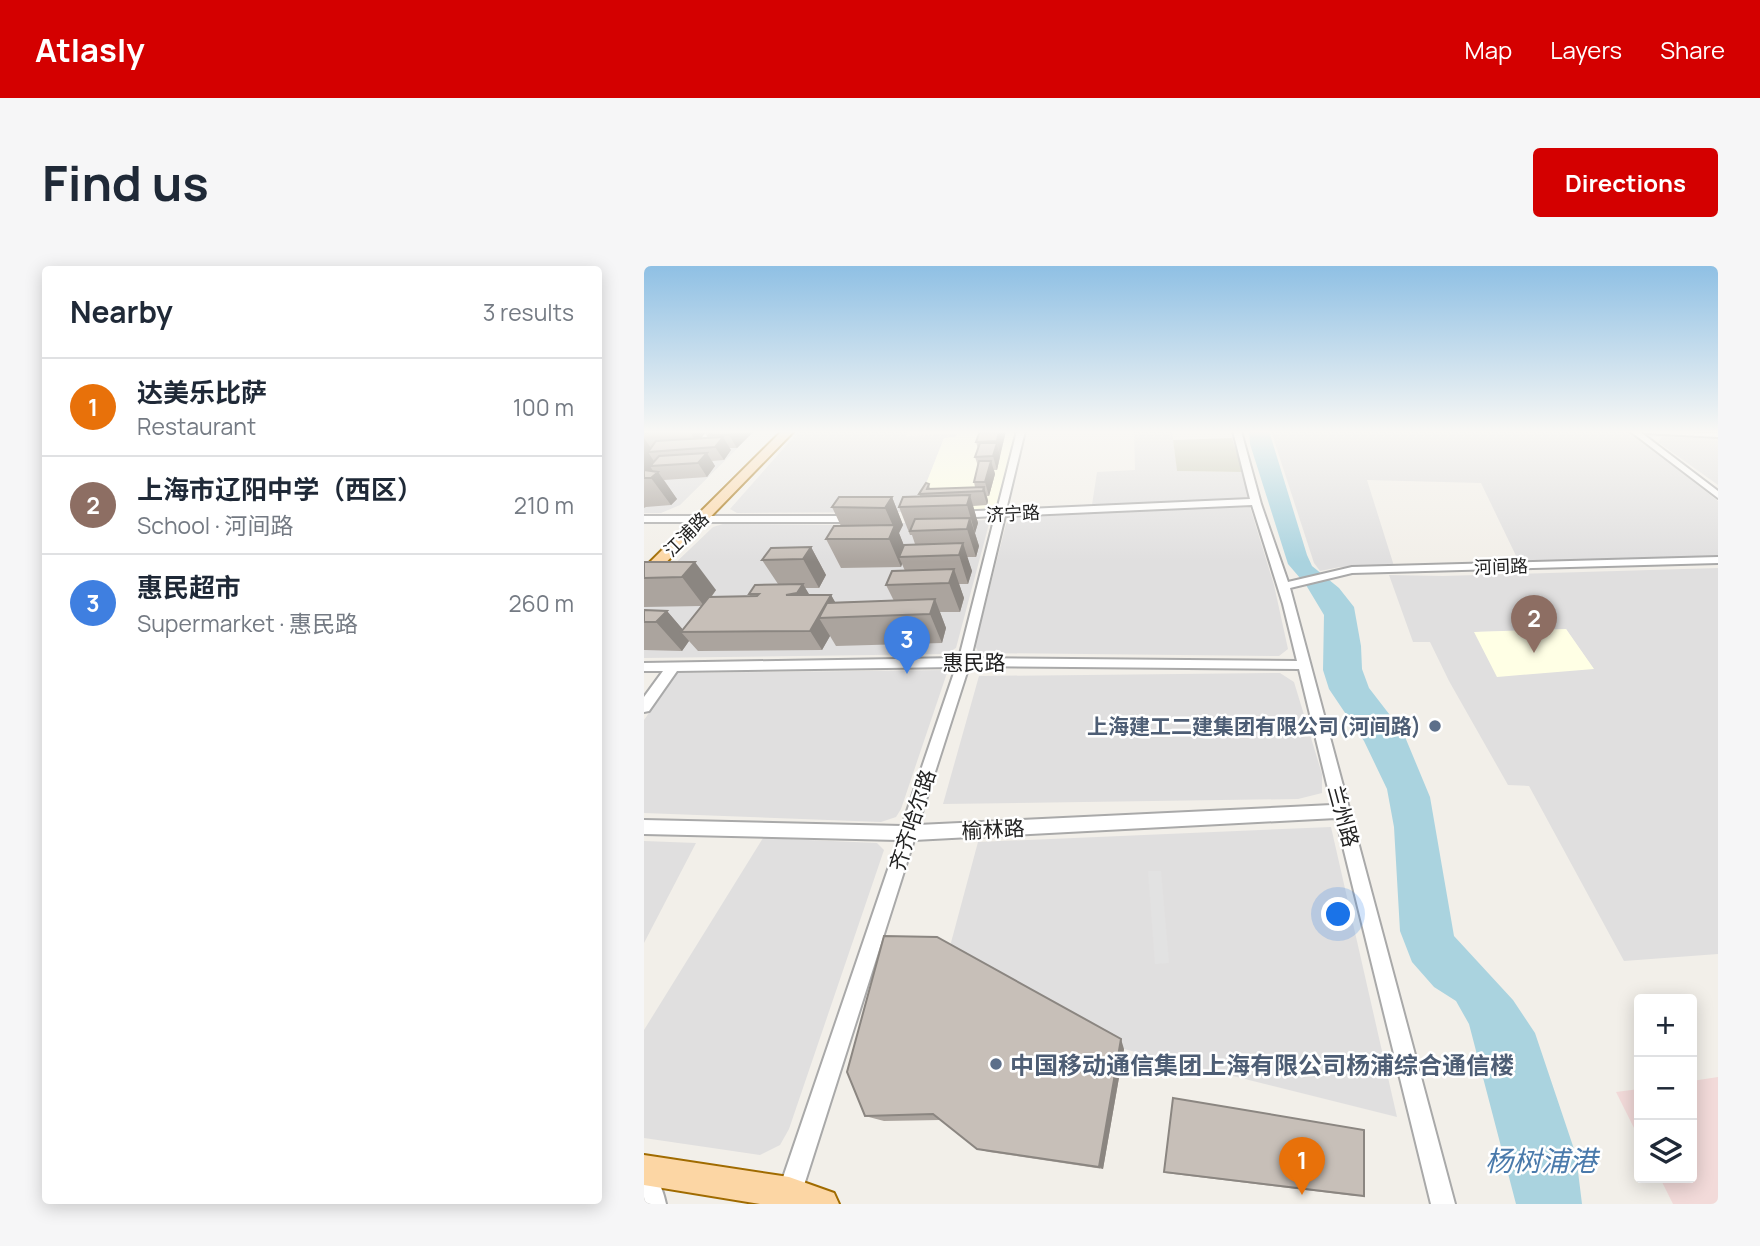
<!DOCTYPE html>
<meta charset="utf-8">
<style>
:root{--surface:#fff;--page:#f6f6f7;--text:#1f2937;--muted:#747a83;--line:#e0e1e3;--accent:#d40000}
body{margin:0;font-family:Manrope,"Noto Sans SC",sans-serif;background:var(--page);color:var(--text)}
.controls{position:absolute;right:21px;bottom:21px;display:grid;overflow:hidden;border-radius:7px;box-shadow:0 4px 18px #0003}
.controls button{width:63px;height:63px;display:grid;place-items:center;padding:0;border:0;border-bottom:2px solid var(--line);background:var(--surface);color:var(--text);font:35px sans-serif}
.you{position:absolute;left:695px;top:649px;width:24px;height:24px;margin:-18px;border:5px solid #fff;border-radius:50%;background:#1a73e8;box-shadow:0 0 0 10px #1a73e833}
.badge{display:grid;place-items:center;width:46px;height:46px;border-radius:50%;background:var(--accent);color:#fff;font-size:23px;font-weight:700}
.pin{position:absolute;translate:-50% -58px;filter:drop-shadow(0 2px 4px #0008)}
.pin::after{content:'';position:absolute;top:37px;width:24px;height:21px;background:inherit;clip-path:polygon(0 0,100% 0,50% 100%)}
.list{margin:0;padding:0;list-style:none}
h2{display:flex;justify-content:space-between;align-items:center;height:91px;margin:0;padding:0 28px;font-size:30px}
h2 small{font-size:23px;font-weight:400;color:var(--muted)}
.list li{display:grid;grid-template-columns:46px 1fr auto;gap:21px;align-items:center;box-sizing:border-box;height:98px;padding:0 28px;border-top:2px solid var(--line)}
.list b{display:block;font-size:26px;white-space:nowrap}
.list p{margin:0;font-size:23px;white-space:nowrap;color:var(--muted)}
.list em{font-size:23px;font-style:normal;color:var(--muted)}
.icon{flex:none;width:38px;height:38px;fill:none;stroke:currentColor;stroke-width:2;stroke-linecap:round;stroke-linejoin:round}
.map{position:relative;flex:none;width:1074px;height:938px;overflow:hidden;border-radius:7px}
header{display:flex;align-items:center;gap:42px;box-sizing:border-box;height:98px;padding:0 35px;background:var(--accent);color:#fff}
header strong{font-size:33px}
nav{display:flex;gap:38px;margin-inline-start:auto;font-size:24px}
.intro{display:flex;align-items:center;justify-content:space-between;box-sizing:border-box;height:168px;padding:0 42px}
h1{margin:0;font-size:49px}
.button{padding:18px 32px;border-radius:7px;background:var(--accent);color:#fff;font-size:24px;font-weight:700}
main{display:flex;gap:42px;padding:0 42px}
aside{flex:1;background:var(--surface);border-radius:7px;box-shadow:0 4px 18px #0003}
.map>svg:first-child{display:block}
.residential{fill:#e0dfdf;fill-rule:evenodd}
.commercial{fill:#f2dad9}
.education{fill:#ffffe5}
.construction{fill:#c7c7b4}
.parking{fill:#e2e2e2}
.water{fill:#aad3df}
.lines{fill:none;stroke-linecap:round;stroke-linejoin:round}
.minor-casing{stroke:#a9a9a9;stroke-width:4}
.major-casing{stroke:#a06b00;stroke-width:4}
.minor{fill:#fff;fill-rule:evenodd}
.major{fill:#fcd6a4;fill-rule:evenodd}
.wall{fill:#aba49e;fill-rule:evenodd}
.shaded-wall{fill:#8b8681}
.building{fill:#c7bfb8;stroke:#8b8681;stroke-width:2}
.service-dot{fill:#5c6f8a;stroke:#fff;stroke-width:2.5}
.labels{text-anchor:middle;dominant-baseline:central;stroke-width:5;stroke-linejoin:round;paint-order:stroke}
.far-street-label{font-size:18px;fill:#222;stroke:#fff}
.street-label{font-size:21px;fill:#222;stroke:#fff}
.service-label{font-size:21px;font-weight:bold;fill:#4e5e75;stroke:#fff;text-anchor:end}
.near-service-label{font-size:24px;font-weight:bold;fill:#4e5e75;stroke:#fff;text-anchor:start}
.near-water-label{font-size:28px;font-style:italic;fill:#4a7aab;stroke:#fff}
</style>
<header>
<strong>Atlasly</strong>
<nav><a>Map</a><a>Layers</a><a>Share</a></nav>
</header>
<div class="intro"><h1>Find us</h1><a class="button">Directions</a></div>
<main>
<aside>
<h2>Nearby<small>3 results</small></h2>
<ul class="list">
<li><span class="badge" style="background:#e8710a">1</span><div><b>达美乐比萨</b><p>Restaurant</p></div><em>100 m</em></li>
<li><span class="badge" style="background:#8d6e63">2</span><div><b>上海市辽阳中学（西区）</b><p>School · 河间路</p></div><em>210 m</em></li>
<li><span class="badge" style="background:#3f7fe0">3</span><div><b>惠民超市</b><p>Supermarket · 惠民路</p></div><em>260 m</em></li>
</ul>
</aside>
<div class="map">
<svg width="1074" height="938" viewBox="0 0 1074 938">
<rect width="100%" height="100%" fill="#f2efe9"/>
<path class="residential" d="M88,165H111L36,239L17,247H0V190L70,182Z
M155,165H264L262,170L313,168L312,171L300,172L271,246L93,247L86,243Z
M490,165H528L533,205L599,206L609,235L448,239L453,206L491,204Z
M627,165H985L1074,235V291L875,296L837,217L723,214L750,300L696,301L676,305L670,297Z
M1019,170L1074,173V219L1014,176Z
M606,241L630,319L644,383L635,390L335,387L331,380L362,258L366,253L376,249Z
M346,254L312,382L302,388L0,392V327L69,261L79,258L197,259Z
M1074,302V688L980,695L885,520L864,519L805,415L786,376H769L745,309L799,310ZM922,363L949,402L831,366Z
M304,404L257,543L252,551L237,556L0,547V454L33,407Z
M636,407L650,416L678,508V527L654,533L299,538L335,410Z
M687,561L753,851L480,783L305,684L334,576Z
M119,572L233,577L240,584L145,863L136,879L116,889L0,872V764Z
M0,575L52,577L0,677Z"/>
<path class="commercial" d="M1074,811V938H1029L1016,912H1048V815Z
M995,823V872L972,826Z"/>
<path class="education" d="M314,165H371L353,238L343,243L271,246L300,172L312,171Z
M922,363L950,403L853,411L830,366Z"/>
<path class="construction" d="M588,172L599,206L533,205L529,174Z"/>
<path class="parking" d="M504,605H517L525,697L511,698Z"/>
<path class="water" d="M605,165H625L663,289L668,300L695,322L710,341L717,380L718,403L725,422L759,466L786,531L810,670L869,734L891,767L932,889L938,938H872L825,758L812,735L790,721L768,696L756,665L750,561L743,523L720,475L685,423L679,404L680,349L662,319L644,298L606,178Z"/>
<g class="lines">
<g class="minor-casing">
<path id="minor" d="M373,165H381L362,244L606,233L589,165H597L617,238L644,316L708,301L1074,291V297L708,307L646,322L811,938H787L692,552L270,574L154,938H130L254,574L0,568V554L258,560L312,401L33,405L5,445L0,446V431L19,405H0V397L315,392L351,250L313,252L308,249L313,246L353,244ZM608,239L639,338L653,395L327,392L361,250ZM325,400L655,403L688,539L274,559Z
M986,165H995L1074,225V232Z
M997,165L1074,167V171L1001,167Z
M0,250H212L217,253L212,256H0Z
M0,903C14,909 19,924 22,938H0Z"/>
</g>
<g class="major-casing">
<path id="major" d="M138,165H150L5,314L0,316V302Z
M0,889L145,911L190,927L195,938H116L0,919Z"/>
</g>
<use href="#minor" class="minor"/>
<use href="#major" class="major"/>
</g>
<path class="wall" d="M0,165H110L93,182H85L87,184L80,194L68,195L71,200L63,211L20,214L33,233L27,239L2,241L0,242ZM61,167L64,172H57Z
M335,165H362L353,204H350L351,208L345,230H343L344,235L343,239L329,240L334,257L331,267L335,280L332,291H323L328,305L324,318H315L320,332L316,346H296L302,362L298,377L192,380L186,370L178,384L54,385L45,375L38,385L0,384V344L23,345L39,364L57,340L0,341V296L72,324L68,330H106L105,328L134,318L118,294L167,281L182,309L175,322H161L165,329H187L191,336L250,335L242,319L261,305L258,298L257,301L197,302L182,273L197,260L188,241L248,231L259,259L255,267L260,280L271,278L268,269H266L255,241L276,230L275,228L285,218L286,223L331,221L330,216L334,200L331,191L334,183L332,176Z
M480,783L459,903L345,886L333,883L296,854L240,855L221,850Z
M520,906L720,930H712L521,907Z"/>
<path class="shaded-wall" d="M46,165H60L61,167L53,178Z
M89,165H110L93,182L85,169Z
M355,165H362L356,189L353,175Z
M79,171L87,184L80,194L71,181Z
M0,172L9,185L4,186L13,200H6L11,208L14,206L33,233L27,239L7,212H0Z
M353,177L356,190L353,204L349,190Z
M63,187L71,200L63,211L54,197Z
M347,195L351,208L345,230L341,216Z
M340,221L344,235L343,239L339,225Z
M326,229L334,257L331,267L323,239Z
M248,231L259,259L255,267L263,287L255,291L258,298L257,301L245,273L250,262L241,242Z
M326,252L335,280L332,291L323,263Z
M319,277L328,305L324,318L315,289Z
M167,281L182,309L175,322L159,293Z
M51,296L72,324L60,340L38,311Z
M310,303L320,332L316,346L305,317Z
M159,318L171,338L142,329Z
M187,329L198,348L175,352L186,370L178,384L166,365Z
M291,333L302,362L298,377L286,348Z
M23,345L41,366H37L45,375L38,385L12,356Z
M477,773L480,783L459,903L455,901Z"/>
<path class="building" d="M0,165H29L0,167Z
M69,165H89L85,169H65Z
M336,165H355L353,175L332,176Z
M79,171L71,181L4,186L12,175Z
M336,177H353L349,190L331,191Z
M63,187L54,197L6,200L15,190Z
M335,195H347L341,216H330Z
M0,204L14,206L7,212H0Z
M282,217L285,218L283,223L340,221L339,225L275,228Z
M326,229L323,239L255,241L259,231Z
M195,231H248L241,242L188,241Z
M326,252L323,263L266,265L271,253Z
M251,259L245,273H182L190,260Z
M319,277L315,289L255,291L260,279Z
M167,281L159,293L118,294L127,282Z
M0,296H51L38,311L0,312Z
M310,303L305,317L242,319L248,305Z
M159,318L153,327L142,329H187L166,365L37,366L65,331L113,330L115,328H105L111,319Z
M291,333L286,348L175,352L183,337Z
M0,344L23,345L12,356H0Z
M240,670L293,671L477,773L455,901L333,883L289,848L221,850L203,806Z
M529,832L720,864V930L520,906Z"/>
<linearGradient id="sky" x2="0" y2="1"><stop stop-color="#8fc0e4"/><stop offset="0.56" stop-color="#f9f8f5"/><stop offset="1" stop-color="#f9f8f5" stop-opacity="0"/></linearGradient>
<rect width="1074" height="296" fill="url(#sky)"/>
<g class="service-dot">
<circle cx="791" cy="460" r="7"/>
<circle cx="352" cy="798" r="7"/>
</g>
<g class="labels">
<g class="far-street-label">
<text transform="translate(369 247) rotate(-3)">济宁路</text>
<text transform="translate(42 268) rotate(-45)">江浦路</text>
<text transform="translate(857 300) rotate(-2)">河间路</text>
</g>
<g class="street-label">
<text x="330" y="396">惠民路</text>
<text transform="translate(700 550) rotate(75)">兰州路</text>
<text transform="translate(268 554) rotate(-72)">齐齐哈尔路</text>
<text transform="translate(349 563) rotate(-3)">榆林路</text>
</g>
<g class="service-label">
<text x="777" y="460">上海建工二建集团有限公司(河间路)</text>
</g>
<g class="near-service-label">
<text x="366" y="798">中国移动通信集团上海有限公司杨浦综合通信楼</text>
</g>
<g class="near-water-label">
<text x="897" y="894">杨树浦港</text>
</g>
</g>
</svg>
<div class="controls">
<button>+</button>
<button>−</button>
<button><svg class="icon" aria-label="layers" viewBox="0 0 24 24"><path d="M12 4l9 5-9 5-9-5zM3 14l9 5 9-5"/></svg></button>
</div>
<div class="you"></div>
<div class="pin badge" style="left:658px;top:929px;background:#e8710a">1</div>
<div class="pin badge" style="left:890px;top:387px;background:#8d6e63">2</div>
<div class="pin badge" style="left:263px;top:408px;background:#3f7fe0">3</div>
</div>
</main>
